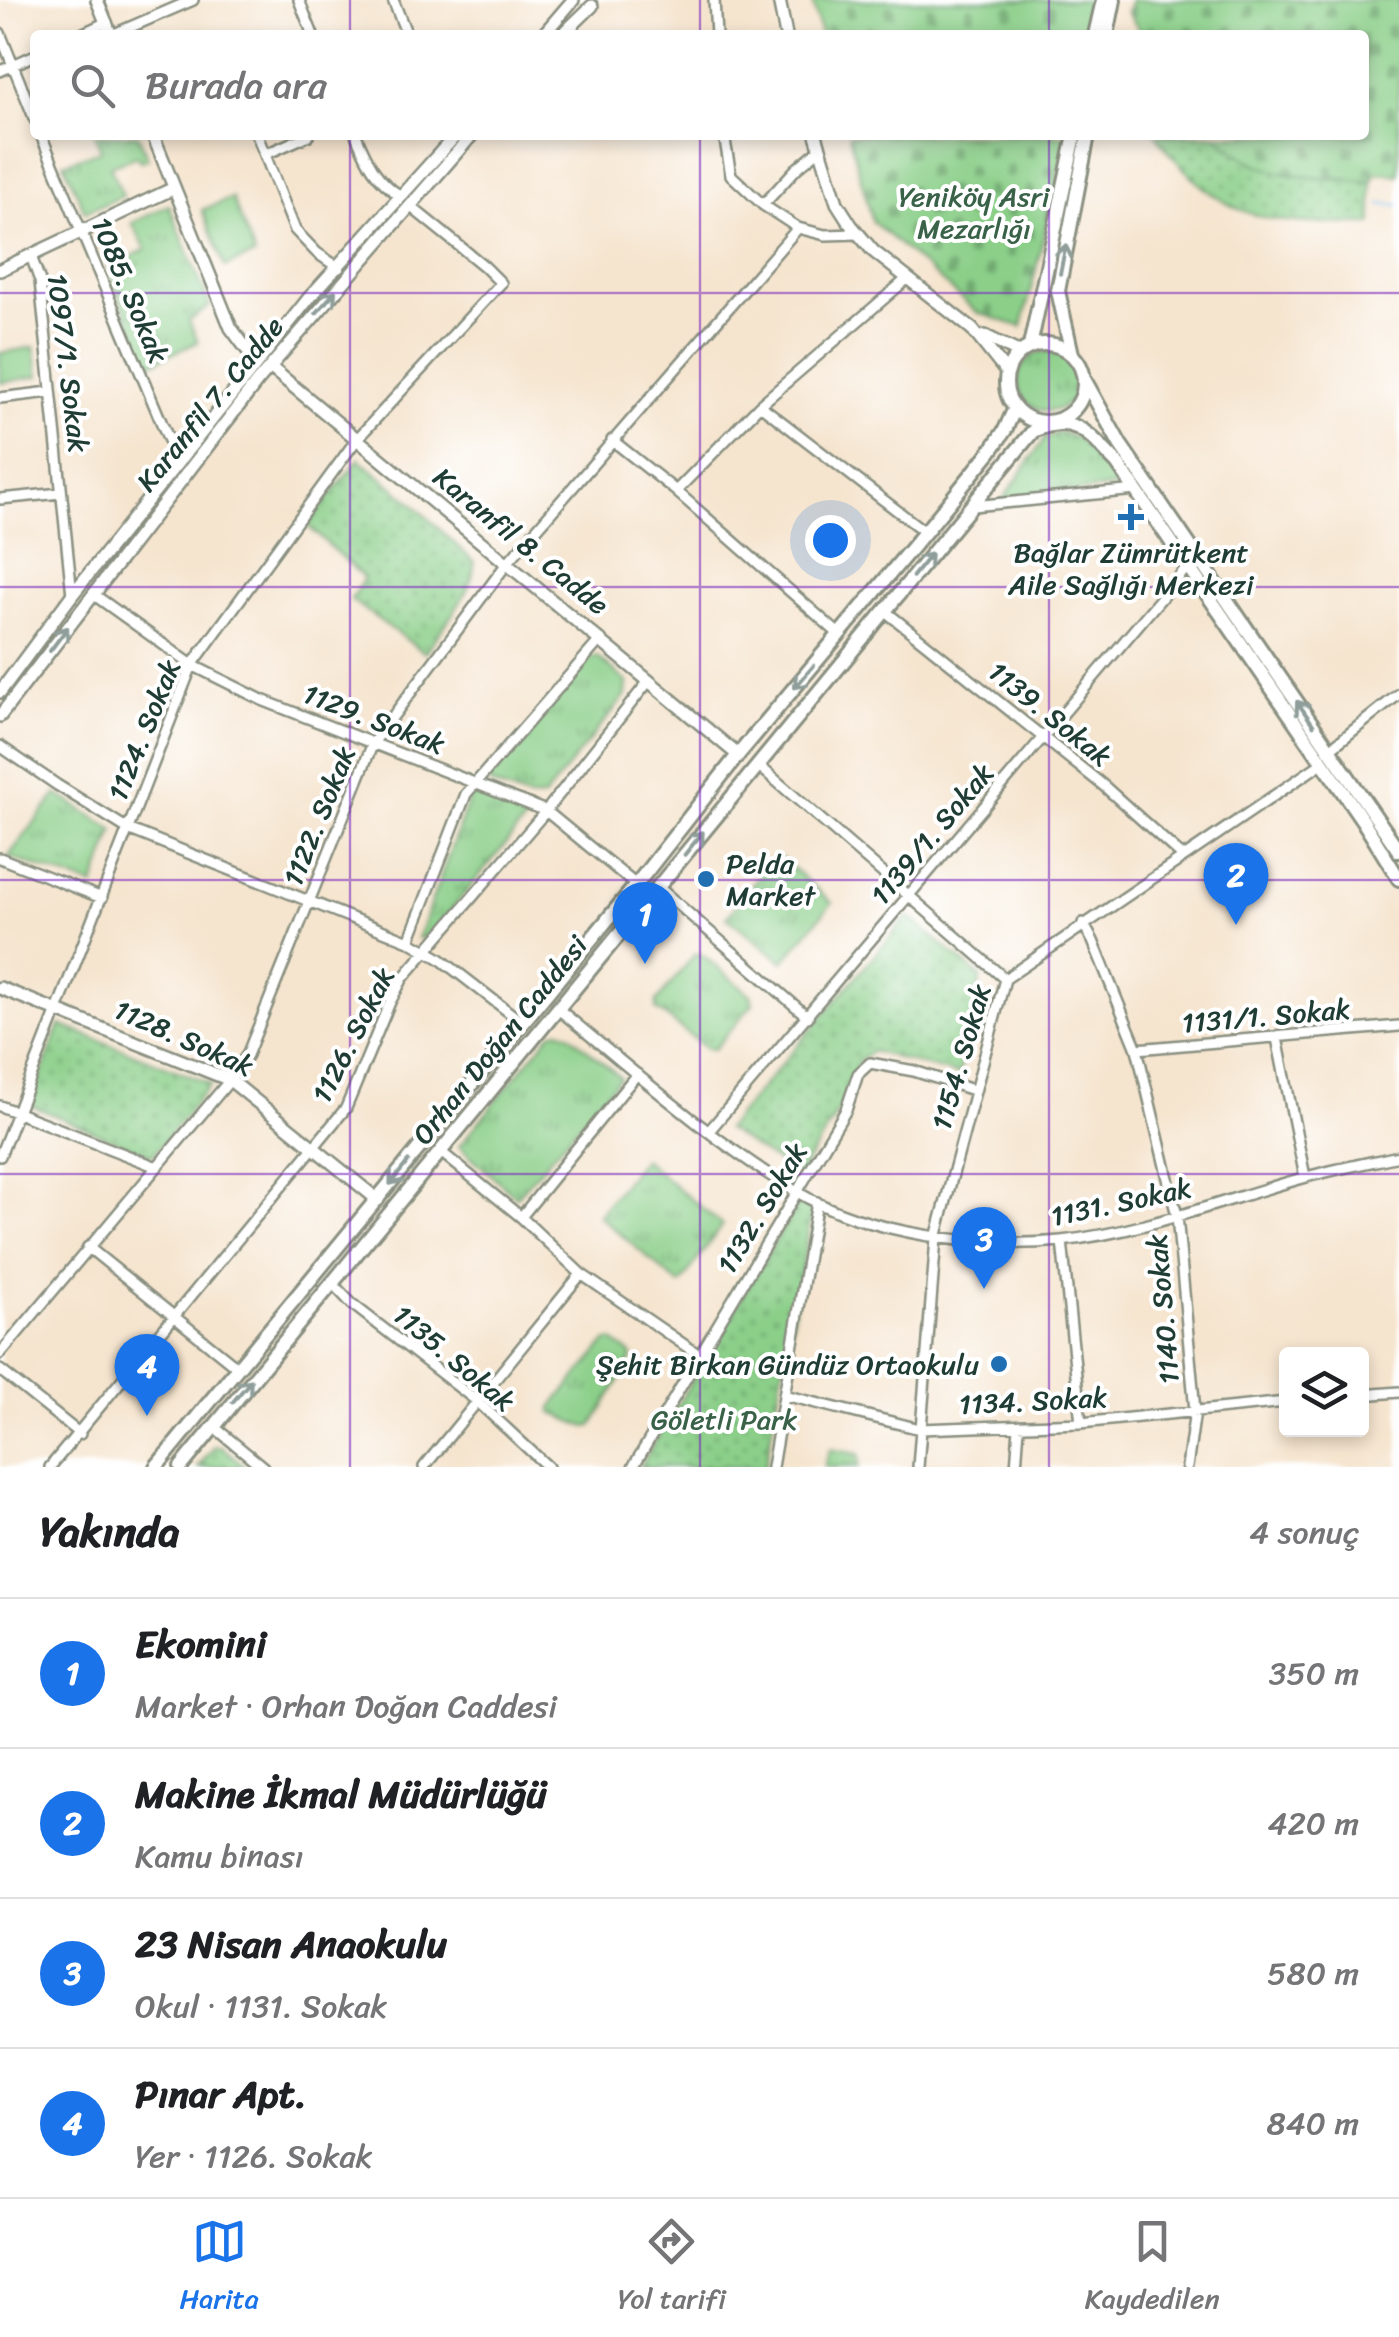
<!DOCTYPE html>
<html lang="tr">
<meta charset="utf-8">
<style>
:root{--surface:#fff;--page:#f2f2f2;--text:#202124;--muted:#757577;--line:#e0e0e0;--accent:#1a73e8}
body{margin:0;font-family:Sriracha,sans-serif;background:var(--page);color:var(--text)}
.controls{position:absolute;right:30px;bottom:30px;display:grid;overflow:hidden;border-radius:10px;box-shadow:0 5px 15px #0003}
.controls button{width:90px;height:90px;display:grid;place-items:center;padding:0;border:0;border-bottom:2px solid var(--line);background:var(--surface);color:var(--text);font:50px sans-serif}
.you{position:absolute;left:830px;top:540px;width:35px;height:35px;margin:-25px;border:8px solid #fff;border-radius:50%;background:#1a73e8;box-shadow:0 0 0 15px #1a73e833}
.badge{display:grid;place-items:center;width:65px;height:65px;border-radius:50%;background:var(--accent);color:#fff;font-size:32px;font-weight:700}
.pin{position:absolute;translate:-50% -82px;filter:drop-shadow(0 2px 5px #0008)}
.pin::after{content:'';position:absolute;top:52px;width:35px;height:30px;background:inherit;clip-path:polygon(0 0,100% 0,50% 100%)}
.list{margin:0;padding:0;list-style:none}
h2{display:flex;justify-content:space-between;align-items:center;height:130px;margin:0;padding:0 40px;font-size:42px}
h2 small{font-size:32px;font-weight:400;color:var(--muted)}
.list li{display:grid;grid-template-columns:65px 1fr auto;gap:30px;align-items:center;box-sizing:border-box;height:150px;padding:0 40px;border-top:2px solid var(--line)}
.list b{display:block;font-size:38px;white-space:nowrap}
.list p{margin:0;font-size:32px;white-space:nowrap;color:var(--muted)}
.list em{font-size:32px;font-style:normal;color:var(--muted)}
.icon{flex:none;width:55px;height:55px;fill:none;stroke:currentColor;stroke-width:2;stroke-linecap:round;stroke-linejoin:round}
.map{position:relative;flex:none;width:1399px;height:1467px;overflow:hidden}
.search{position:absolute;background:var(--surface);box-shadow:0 5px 15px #0003;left:30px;right:30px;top:30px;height:110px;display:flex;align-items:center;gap:25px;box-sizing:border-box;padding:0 35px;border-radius:10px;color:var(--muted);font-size:38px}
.sheet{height:730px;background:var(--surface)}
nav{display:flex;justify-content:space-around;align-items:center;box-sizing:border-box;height:140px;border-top:2px solid var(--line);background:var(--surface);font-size:28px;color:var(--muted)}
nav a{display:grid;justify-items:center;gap:5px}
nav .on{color:var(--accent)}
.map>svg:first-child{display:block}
.grass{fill:url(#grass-tufts);stroke:#55865e;stroke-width:2.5}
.cemetery{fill:url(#cemetery-stones);stroke:#55865e;stroke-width:2.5}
.park{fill:url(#park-dots);stroke:#55865e;stroke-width:2.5}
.pitch{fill:#8bcf89;stroke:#55865e;stroke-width:2.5}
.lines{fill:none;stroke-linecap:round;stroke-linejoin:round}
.stream{stroke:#79bef0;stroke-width:2.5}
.minor-casing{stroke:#8a9081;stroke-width:14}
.tertiary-casing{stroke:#8a9081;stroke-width:16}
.secondary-casing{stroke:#8a9081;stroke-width:18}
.minor{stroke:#fff;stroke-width:9}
.tertiary{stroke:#fff;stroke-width:11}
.secondary{stroke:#fff;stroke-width:12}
.oneway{stroke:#8f9e9a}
.grid{fill:none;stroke:#7b2cbf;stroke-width:2.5;stroke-opacity:0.55}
.poi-dot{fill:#1f6fb2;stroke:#fff;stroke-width:4}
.labels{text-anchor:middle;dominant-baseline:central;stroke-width:8;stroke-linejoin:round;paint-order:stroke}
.park-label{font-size:28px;fill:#3a6249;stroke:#fff}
.street-label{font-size:28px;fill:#1f3d34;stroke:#fff}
.poi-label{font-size:28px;fill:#1f3d34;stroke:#fff}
</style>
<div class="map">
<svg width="1399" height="1467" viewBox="0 0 1399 1467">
<defs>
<pattern id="grass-tufts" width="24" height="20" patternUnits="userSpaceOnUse" patternTransform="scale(2.5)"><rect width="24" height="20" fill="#8bcf89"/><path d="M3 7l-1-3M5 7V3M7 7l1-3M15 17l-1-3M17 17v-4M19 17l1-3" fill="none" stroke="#71a971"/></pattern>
<pattern id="cemetery-stones" width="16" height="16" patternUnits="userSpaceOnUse" patternTransform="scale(2.5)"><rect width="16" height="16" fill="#8bcf89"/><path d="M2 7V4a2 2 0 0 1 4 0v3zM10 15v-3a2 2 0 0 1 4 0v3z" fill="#71a971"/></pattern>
<pattern id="park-dots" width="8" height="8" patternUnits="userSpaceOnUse" patternTransform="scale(2.5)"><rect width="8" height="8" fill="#8bcf89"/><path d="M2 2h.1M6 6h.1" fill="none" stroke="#71a971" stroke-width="1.8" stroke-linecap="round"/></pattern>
</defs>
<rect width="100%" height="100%" fill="#fff"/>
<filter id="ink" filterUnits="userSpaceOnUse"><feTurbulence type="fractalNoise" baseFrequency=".01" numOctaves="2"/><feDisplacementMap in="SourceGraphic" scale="20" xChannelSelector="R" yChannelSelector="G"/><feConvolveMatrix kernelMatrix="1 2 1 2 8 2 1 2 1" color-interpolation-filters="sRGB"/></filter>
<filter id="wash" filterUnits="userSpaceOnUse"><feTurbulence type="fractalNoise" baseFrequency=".0048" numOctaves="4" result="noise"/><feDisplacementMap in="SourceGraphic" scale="40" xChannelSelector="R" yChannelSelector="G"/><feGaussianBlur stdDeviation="2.25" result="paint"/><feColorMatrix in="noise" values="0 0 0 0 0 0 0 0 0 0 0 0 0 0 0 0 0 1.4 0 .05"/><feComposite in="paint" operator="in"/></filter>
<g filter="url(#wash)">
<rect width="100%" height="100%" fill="#f5e4ce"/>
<path class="grass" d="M95,135H138L148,159L140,161L137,156L110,166L123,196L85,212L64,163L101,150Z
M169,205L210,306L189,321L198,342L147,365L108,268L146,249L132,223Z
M1018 381a30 30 0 1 1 60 0a30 30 0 1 1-60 0Z
M1060,432L1078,439L1120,487L1003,500L1045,438Z
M592,657H598L627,682L626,695L543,798L529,799L490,784L488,780Z
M57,794L114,830L94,886L8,857Z
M471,794L521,809L528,812V817L428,938H418Z
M773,858L782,859L832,903L783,962L727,917Z
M695,954H701L751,995L753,1004L714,1049H707L656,1009L657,1001Z
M559,1030L568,1033L620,1077L516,1197L459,1146L552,1032Z
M643,1159L722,1225L680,1285L598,1215Z
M607,1341H613L631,1354L632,1359L592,1426L586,1427L552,1413V1407Z
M830,1449L859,1454V1467H824Z"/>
<path class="cemetery" d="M812,0H1098L1091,35H821Z
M1131,0H1399V175L1375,173L1372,182C1308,175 1264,184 1216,135H1364V35H1143L1127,12Z
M849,135H1068L1022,327L978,313L873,222Z"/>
<path class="park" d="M1156,135H1216C1264,184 1308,175 1372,182V224C1265,224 1224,225 1156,135Z
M359,459L409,500L474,562C476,589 440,630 425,653L351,600L364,578L307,525Z
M908,916L981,977L959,1075L872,1051L859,1061L840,1109L798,1176L726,1129Z
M60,1025L211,1084L152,1156L30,1105Z
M802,1203L811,1209V1218L765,1467H640L796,1207Z
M215,1446L222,1447L246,1467H198Z"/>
<path class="pitch" d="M232,198L255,255L225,267L202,210Z
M34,347L39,376L0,383V353Z"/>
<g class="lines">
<path class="stream" d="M1380,204L1399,205"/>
</g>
</g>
<g filter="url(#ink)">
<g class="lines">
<g class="minor-casing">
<path id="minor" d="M299,0L313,35
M393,0L407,35
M714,0L716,35
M0,33L35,120
M79,35L107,22
M112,35L193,0
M0,71L35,55
M41,135L178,462
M257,135L295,230L317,253L339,268
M356,135C367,161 376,181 401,196
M724,135L731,175L763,205L798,228L825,235L858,234
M266,154L309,135
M763,205L796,169L821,148
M31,256L40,281L72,595
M0,398L50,392
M760,405L925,532
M612,440L676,491L840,635
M676,491L760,405L908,278
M0,499L61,493
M973,506L1136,490
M93,594L192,665L262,700L546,811L636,885
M885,611L1104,786L1182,856
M0,746L57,785L128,829L409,941L439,958L523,1023
M1330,749L1399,694
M758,765L1005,979
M0,858L102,898
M658,887L808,1017
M1083,923L1093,941L1137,1049L1177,1216L1195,1411L1187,1467
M409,941L466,794L601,639
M557,1008C634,1071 711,1141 797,1192C868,1234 980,1249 1061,1241C1144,1232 1223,1200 1303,1178C1334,1169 1367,1163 1399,1156
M1277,1038L1305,1177
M1137,1049L1399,1026
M0,1106L157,1167
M709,1131L1189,565
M441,1152L521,1217L581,1274L699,1355
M0,1156L192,665L357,439L501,283L484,266L410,206
M521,1217L637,1074
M1062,1241L1081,1423
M88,1247L238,1368
M332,1283L352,1304L478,1402L548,1467
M0,1354L230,1080L247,1055L373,743L508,562L798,228
M0,1370L80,1434
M784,1395L920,1429L1081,1423L1286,1402
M1362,1395L1399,1392
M213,1426L263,1467
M50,1467L346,1108L390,1002L403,978L546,811L648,682
M424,1467L581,1274
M633,1467L846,1110L858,1074L870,1063L914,1071L973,1090
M772,1467L817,1202
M918,1467L936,1238L1005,979L1322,763
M1016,1467L1019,1427"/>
</g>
<g class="tertiary-casing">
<path id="tertiary" d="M97,0L111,35
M779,0L786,35
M543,35L573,0
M562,35L592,6
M153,135L231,328L257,363
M816,135L837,203L851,225L873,251L972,329L1007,373
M0,270L172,189
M985,336L1020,353
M270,367L738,755
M0,692L72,595L309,298L456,135
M0,716L257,382L472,135
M0,988L230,1080L378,1200"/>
</g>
<g class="secondary-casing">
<path id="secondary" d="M1095,35L1103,0
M1107,35L1114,0
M1006 383a39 39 0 1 1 78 0a39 39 0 1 1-78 0Z
M1030,346L1075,135
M1072,354L1058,291L1088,135
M1084,379L1120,444L1399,851
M156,1467L636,885L738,755L925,532L990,452L1005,430L1015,408
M181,1467L1033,431C1076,412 1088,434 1117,463L1363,821L1399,879"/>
</g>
<use href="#minor" class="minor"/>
<use href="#tertiary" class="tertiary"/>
<use href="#secondary" class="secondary"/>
</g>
<defs><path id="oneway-shaft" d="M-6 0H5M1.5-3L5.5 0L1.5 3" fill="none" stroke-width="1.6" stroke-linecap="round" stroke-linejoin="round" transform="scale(2.5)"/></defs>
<g class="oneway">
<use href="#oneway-shaft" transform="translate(1063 259) rotate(-79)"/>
<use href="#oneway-shaft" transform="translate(326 302) rotate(-49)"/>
<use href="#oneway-shaft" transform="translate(922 565) rotate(-51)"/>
<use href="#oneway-shaft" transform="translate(59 639) rotate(-53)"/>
<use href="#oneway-shaft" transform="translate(804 677) rotate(131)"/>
<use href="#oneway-shaft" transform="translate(1305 713) rotate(-125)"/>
<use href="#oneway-shaft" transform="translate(694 843) rotate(-51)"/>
<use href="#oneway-shaft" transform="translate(399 1173) rotate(129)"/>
<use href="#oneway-shaft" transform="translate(242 1391) rotate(-50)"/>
</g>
</g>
<path class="grid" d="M350,0V35M700,0V35M1049,0V35M350,135V1467M700,135V1467M1049,135V1467M0,293H1399M0,587H1399M0,880H1399M0,1174H1399"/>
<g class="poi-dot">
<path d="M1126 502h10v10h10v10h-10v10h-10v-10h-10v-10h10z"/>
<circle cx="706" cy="879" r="10"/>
<circle cx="999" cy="1364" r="10"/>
</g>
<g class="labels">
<g class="park-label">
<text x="974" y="196">Yeniköy Asri<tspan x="974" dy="32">Mezarlığı</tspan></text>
<text x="724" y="1419">Göletli Park</text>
</g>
<g class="street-label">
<text transform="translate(130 290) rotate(67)">1085. Sokak</text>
<text transform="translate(68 363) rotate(83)">1097/1. Sokak</text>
<text transform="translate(210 404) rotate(-51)">Karanfil 7. Cadde</text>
<text transform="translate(521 541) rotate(39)">Karanfil 8. Cadde</text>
<text transform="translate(1050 714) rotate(39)">1139. Sokak</text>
<text transform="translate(374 719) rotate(21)">1129. Sokak</text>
<text transform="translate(144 730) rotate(-68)">1124. Sokak</text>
<text transform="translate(319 816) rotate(-68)">1122. Sokak</text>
<text transform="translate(932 834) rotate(-50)">1139/1. Sokak</text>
<text transform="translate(1266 1016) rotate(-5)">1131/1. Sokak</text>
<text transform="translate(353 1035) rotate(-63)">1126. Sokak</text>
<text transform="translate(184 1038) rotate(24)">1128. Sokak</text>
<text transform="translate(500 1040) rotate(-51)">Orhan Doğan Caddesi</text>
<text transform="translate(961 1057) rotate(-74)">1154. Sokak</text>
<text transform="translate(1121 1202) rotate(-12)">1131. Sokak</text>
<text transform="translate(762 1208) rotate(-59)">1132. Sokak</text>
<text transform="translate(1163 1309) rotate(-95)">1140. Sokak</text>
<text transform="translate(454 1358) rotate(40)">1135. Sokak</text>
<text transform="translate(1033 1401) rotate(-3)">1134. Sokak</text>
</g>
<g class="poi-label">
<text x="1131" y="552">Bağlar Zümrütkent<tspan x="1131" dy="32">Aile Sağlığı Merkezi</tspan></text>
<text x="726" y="863" text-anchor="start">Pelda<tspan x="726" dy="32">Market</tspan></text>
<text x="979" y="1364" text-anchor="end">Şehit Birkan Gündüz Ortaokulu</text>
</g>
</g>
</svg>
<div class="controls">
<button><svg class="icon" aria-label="layers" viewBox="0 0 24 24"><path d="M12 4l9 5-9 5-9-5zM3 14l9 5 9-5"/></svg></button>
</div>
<div class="you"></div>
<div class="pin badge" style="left:645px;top:964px">1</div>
<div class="pin badge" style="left:1236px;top:925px">2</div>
<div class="pin badge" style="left:984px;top:1289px">3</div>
<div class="pin badge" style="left:147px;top:1416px">4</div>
<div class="search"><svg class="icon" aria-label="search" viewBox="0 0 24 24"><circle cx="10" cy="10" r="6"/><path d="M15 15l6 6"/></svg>Burada ara</div>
</div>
<section class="sheet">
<h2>Yakında<small>4 sonuç</small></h2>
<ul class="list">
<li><span class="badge">1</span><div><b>Ekomini</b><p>Market · Orhan Doğan Caddesi</p></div><em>350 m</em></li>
<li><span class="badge">2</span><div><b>Makine İkmal Müdürlüğü</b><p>Kamu binası</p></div><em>420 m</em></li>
<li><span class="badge">3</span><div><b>23 Nisan Anaokulu</b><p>Okul · 1131. Sokak</p></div><em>580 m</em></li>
<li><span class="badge">4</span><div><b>Pınar Apt.</b><p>Yer · 1126. Sokak</p></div><em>840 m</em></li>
</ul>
</section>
<nav>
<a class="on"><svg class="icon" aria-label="map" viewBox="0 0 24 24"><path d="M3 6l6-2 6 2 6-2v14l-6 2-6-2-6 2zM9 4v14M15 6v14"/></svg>Harita</a>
<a><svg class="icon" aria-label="directions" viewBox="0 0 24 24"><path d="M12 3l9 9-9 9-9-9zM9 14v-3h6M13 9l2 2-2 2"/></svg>Yol tarifi</a>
<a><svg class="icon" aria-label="saved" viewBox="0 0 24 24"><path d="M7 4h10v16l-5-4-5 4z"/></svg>Kaydedilen</a>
</nav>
